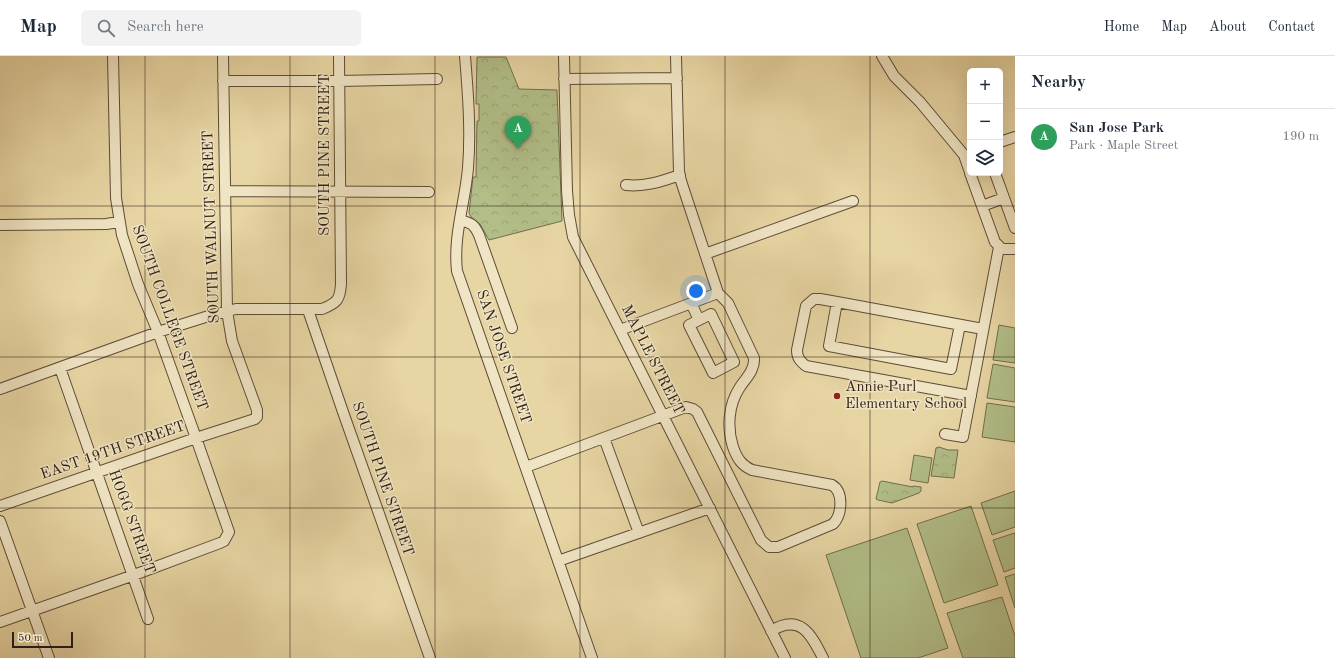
<!DOCTYPE html>
<meta charset="utf-8">
<style>
:root{--surface:#fff;--page:#f2f2f3;--text:#1f2937;--muted:#747a83;--line:#e0e1e3;--accent:#0f766e}
body{margin:0;font-family:"Old Standard TT",serif;background:var(--page);color:var(--text)}
.controls{position:absolute;right:12px;top:12px;display:grid;overflow:hidden;border-radius:6px;box-shadow:0 4px 16px #0002}
.controls button{width:36px;height:36px;display:grid;place-items:center;padding:0;border:0;border-bottom:1px solid var(--line);background:var(--surface);color:var(--text);font:20px sans-serif}
.scale{position:absolute;left:12px;bottom:10px;width:61px;box-sizing:border-box;padding-left:4px;border:2px solid #301f15;border-top:0;font-size:11px;line-height:14px;white-space:nowrap;color:#301f15;-webkit-text-stroke:3px #efe4c3;paint-order:stroke}
.you{position:absolute;left:696px;top:235px;width:14px;height:14px;margin:-10px;border:3px solid #fff;border-radius:50%;background:#1a73e8;box-shadow:0 0 0 6px #1a73e833}
.badge{display:grid;place-items:center;width:26px;height:26px;border-radius:50%;background:var(--accent);color:#fff;font-size:13px;font-weight:700}
.pin{position:absolute;translate:-50% -33px;filter:drop-shadow(0 1px 2px #0008)}
.pin::after{content:'';position:absolute;top:21px;width:14px;height:12px;background:inherit;clip-path:polygon(0 0,100% 0,50% 100%)}
.list{margin:0;padding:0;list-style:none}
h2{display:flex;justify-content:space-between;align-items:center;height:52px;margin:0;padding:0 16px;font-size:17px}
h2 small{font-size:13px;font-weight:400;color:var(--muted)}
.list li{display:grid;grid-template-columns:26px 1fr auto;gap:12px;align-items:center;box-sizing:border-box;height:56px;padding:0 16px;border-top:1px solid var(--line)}
.list b{display:block;font-size:15px;white-space:nowrap}
.list p{margin:0;font-size:13px;white-space:nowrap;color:var(--muted)}
.list em{font-size:13px;font-style:normal;color:var(--muted)}
.icon{flex:none;width:22px;height:22px;fill:none;stroke:currentColor;stroke-width:2;stroke-linecap:round;stroke-linejoin:round}
.map{position:relative;flex:none;width:1015px;height:602px;overflow:hidden}
header{display:flex;align-items:center;gap:24px;box-sizing:border-box;height:56px;padding:0 20px;background:var(--surface);border-bottom:1px solid var(--line)}
header strong{font-size:19px}
nav{display:flex;gap:22px;margin-inline-start:auto;font-size:14px}
.search{width:280px;height:36px;background:var(--page);display:flex;align-items:center;gap:10px;box-sizing:border-box;padding:0 14px;border-radius:6px;color:var(--muted);font-size:15px}
main{display:flex}
aside{flex:1;background:var(--surface)}
.map>svg:first-child{display:block}
.grass{fill:#b2be88;stroke:#716e4e}
.park{fill:url(#park-crowns);stroke:#716e4e}
.lines{fill:none;stroke-linecap:round;stroke-linejoin:round}
.minor-casing{stroke:#5e4c38;stroke-width:12}
.minor{stroke:#efe4c3;stroke-width:10}
.grid{fill:none;stroke:#301f15;stroke-width:1;stroke-opacity:0.55}
.poi-dot{fill:#8f2418;stroke:#efe4c3;stroke-width:1.5}
.labels{text-anchor:middle;dominant-baseline:central;stroke-width:3;stroke-linejoin:round;paint-order:stroke}
.street-label{font-size:15px;fill:#301f15;stroke:#efe4c3}
.poi-label{font-size:15px;fill:#301f15;stroke:#efe4c3;text-anchor:start}
</style>
<header>
<strong>Map</strong>
<div class="search"><svg class="icon" aria-label="search" viewBox="0 0 24 24"><circle cx="10" cy="10" r="6"/><path d="M15 15l6 6"/></svg>Search here</div>
<nav><a>Home</a><a>Map</a><a>About</a><a>Contact</a></nav>
</header>
<main>
<div class="map">
<svg width="1015" height="602" viewBox="0 0 1015 602">
<defs>
<pattern id="park-crowns" width="20" height="18" patternUnits="userSpaceOnUse"><rect width="20" height="18" fill="#b2be88"/><path d="M2 6a3 3 0 1 1 6 0M12 15a3 3 0 1 1 6 0" fill="none" stroke="#99a374"/></pattern>
</defs>
<rect width="100%" height="100%" fill="#e7d5a3"/>
<filter id="stains"><feTurbulence type="fractalNoise" baseFrequency=".005" numOctaves="4"/><feColorMatrix values="0 0 0 0 .2 0 0 0 0 .09 0 0 0 0 .02 0 0 0 .5 -.17"/></filter>
<radialGradient id="worn" r=".72"><stop offset=".6" stop-color="#630" stop-opacity="0"/><stop offset="1" stop-color="#630" stop-opacity=".3"/></radialGradient>
<path class="grass" d="M999,269L1015,272V307L993,304Z
M993,308L1015,312V346L987,342Z
M987,347L1015,351V386L982,381Z
M914,399L932,402L928,427L910,424Z
M1015,435V471L992,479L981,447Z
M971,450L998,529L944,547L917,468Z
M907,472L948,592L918,602H861L826,499Z
M1015,477V512L1004,516L993,484Z
M1015,518V552L1005,521Z
M1002,541L1015,580V602H963L947,557Z"/>
<path class="park" d="M477,1H506L519,33L557,34L562,165L489,184L480,168L471,161L469,157L473,121H476L477,65H479V48H476Z
M939,391L948,394H958L954,422L931,420L936,392Z
M882,425L913,431V430L921,431V435L919,437L892,447L878,444L876,443L880,426Z"/>
<g class="lines">
<g class="minor-casing">
<path id="minor" d="M465,0C468,37 471,75 468,112C465,147 453,180 457,215L592,602
M564,0L567,135L569,159L573,181L785,602
M882,0L894,20L920,46L964,99L970,116
M564,23L677,22
M223,25H339L437,23
M1000,86L1015,81
M970,117L995,186L1002,193H1015
M995,117L1015,172
M626,129C646,131 662,125 680,119
M226,135L429,136
M982,150L1004,142
M460,164C471,167 474,168 479,179L512,272
M0,169L106,168L119,166
M705,198L853,145
M837,246L829,290L951,313L960,269
M691,247L699,264L689,269L713,317L734,306L711,258L699,264
M308,254L343,356L430,602
M620,274L718,237
M60,312L148,563
M0,333L158,276L215,258L236,253H322C337,247 340,244 341,228L339,0
M971,340L806,310C800,305 797,302 797,294L806,250L814,243H820L837,246L983,273
M945,378L963,381L999,191
M604,382L639,477
M526,411L686,351L693,353L697,356L761,484L769,491H778L833,468C842,459 844,436 832,429L752,414C741,409 737,402 733,391C727,372 728,349 740,331C746,322 755,314 754,302L728,247L718,237L681,125L679,116L676,0
M0,450L196,382L255,363L257,361V354L232,285L227,255L223,0
M0,465L49,602
M558,505L710,452
M0,566L134,519L220,487L224,485L229,476L196,382L158,276L138,228L122,179L116,142L113,0
M771,575C800,557 811,578 823,602"/>
</g>
<use href="#minor" class="minor"/>
</g>
<path class="grid" d="M145,0V602M290,0V602M435,0V602M580,0V602M725,0V602M870,0V602M0,150H1015M0,301H1015M0,452H1015"/>
<circle class="poi-dot" cx="837" cy="340" r="4"/>
<g class="labels">
<g class="street-label">
<text transform="translate(325 99) rotate(-90)">SOUTH PINE STREET</text>
<text transform="translate(212 171) rotate(-92)">SOUTH WALNUT STREET</text>
<text transform="translate(169 262) rotate(70)">SOUTH COLLEGE STREET</text>
<text transform="translate(503 301) rotate(71)">SAN JOSE STREET</text>
<text transform="translate(652 304) rotate(63)">MAPLE STREET</text>
<text transform="translate(113 395) rotate(-19)">EAST 19TH STREET</text>
<text transform="translate(382 423) rotate(71)">SOUTH PINE STREET</text>
<text transform="translate(131 466) rotate(70)">HOGG STREET</text>
</g>
<g class="poi-label">
<text x="845" y="331">Annie Purl<tspan x="845" dy="17">Elementary School</tspan></text>
</g>
</g>
<rect width="100%" height="100%" filter="url(#stains)"/>
<rect width="100%" height="100%" fill="url(#worn)"/>
</svg>
<div class="controls">
<button>+</button>
<button>−</button>
<button><svg class="icon" aria-label="layers" viewBox="0 0 24 24"><path d="M12 4l9 5-9 5-9-5zM3 14l9 5 9-5"/></svg></button>
</div>
<div class="scale">50 m</div>
<div class="you"></div>
<div class="pin badge" style="left:518px;top:93px;background:#2e9e5b">A</div>
</div>
<aside>
<h2>Nearby<small></small></h2>
<ul class="list">
<li><span class="badge" style="background:#2e9e5b">A</span><div><b>San Jose Park</b><p>Park · Maple Street</p></div><em>190 m</em></li>
</ul>
</aside>
</main>
